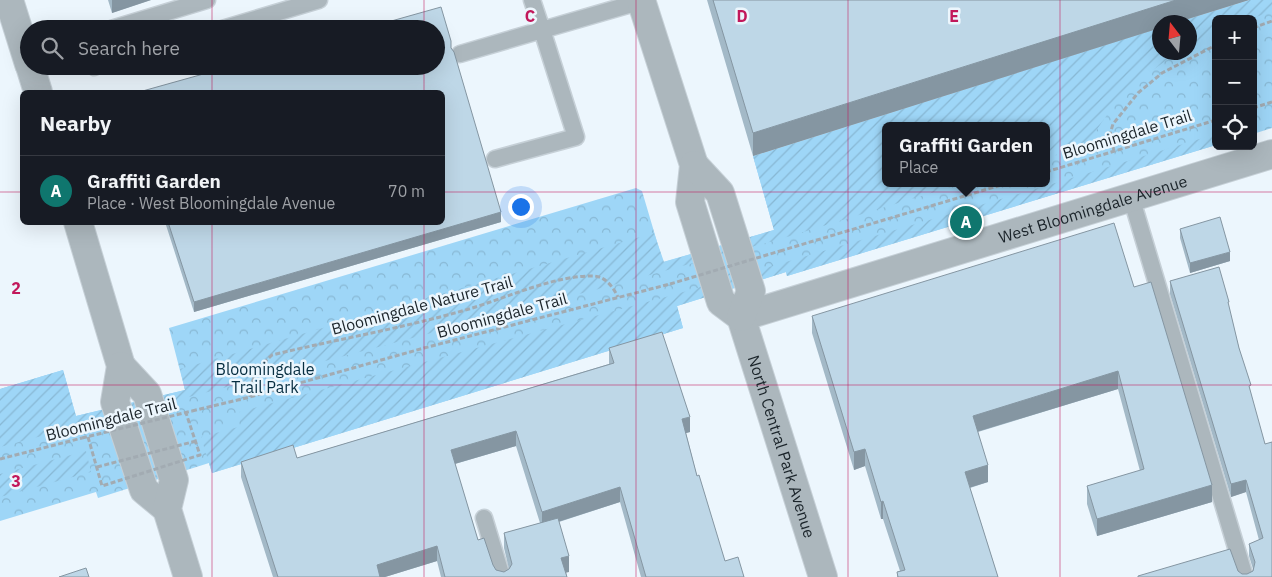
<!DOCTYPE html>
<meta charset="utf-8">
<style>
:root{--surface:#171b24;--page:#20242c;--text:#f1f3f6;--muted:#9ea1a6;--line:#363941;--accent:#0f766e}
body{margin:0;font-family:"IBM Plex Sans",sans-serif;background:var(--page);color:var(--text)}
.controls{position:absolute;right:15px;top:15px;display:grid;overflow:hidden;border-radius:8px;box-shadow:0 5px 20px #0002}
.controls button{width:45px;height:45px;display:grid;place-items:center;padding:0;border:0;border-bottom:1px solid var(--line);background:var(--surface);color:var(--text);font:25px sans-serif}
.compass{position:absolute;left:1152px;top:15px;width:45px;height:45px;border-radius:50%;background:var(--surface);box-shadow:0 5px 20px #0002;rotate:344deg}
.you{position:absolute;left:520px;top:206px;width:18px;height:18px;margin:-12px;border:4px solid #fff;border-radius:50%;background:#1a73e8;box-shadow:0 0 0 8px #1a73e833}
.badge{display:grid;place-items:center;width:32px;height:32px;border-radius:50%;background:var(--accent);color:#fff;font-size:16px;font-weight:700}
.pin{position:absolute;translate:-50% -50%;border:2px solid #fff;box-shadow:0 1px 5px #0006}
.popup{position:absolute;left:882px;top:122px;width:168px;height:65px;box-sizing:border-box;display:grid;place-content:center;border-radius:8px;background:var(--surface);filter:drop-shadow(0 1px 4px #0005);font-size:16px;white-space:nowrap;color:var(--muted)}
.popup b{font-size:19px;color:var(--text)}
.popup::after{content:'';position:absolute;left:50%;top:100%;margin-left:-10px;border:10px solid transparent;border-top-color:var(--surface)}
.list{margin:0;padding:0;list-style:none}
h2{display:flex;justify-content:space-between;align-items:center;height:65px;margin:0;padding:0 20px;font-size:21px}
h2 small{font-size:16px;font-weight:400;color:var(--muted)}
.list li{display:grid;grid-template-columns:32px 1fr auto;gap:15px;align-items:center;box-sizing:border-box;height:70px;padding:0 20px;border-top:1px solid var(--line)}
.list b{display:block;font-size:19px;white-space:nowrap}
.list p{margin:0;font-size:16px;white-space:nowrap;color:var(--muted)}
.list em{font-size:16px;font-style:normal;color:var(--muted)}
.icon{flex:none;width:28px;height:28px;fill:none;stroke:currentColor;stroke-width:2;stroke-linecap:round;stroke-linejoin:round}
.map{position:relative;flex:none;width:1272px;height:577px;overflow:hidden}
.search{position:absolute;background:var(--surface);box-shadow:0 5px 20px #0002;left:20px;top:20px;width:425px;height:55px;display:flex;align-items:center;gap:12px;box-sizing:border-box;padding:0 18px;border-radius:28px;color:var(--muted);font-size:19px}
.panel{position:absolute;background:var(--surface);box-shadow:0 5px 20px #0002;left:20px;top:90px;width:425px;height:135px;border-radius:8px}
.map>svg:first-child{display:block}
.park{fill:url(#park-crowns);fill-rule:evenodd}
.garden{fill:url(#garden-furrows)}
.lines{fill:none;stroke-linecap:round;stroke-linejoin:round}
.service-casing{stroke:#c6d0d7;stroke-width:19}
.minor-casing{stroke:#c6d0d7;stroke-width:30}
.tertiary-casing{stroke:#c6d0d7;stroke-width:30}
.path{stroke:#a2abb2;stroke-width:3;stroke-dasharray:5 2.5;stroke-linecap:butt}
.service{stroke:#acb7bd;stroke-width:16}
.minor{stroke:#acb7bd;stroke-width:28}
.tertiary{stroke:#acb7bd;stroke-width:28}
.path-bridge{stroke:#a2abb2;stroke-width:3;stroke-dasharray:5 2.5;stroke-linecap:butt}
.wall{fill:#a3b9c7;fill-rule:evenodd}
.shaded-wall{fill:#8596a2}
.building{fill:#bed7e7;stroke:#8596a2}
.grid{fill:none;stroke:#c2185b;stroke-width:1;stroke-opacity:0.55}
.labels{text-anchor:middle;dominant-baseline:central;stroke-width:5;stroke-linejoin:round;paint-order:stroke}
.street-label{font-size:16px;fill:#1b242a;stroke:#ecf6fd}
.park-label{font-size:16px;fill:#072e41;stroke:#ecf6fd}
.grid-label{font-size:16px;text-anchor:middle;font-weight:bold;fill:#c2185b;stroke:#ecf6fd;stroke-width:5;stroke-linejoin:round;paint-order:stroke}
</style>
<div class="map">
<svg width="1272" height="577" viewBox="0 0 1272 577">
<defs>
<pattern id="park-crowns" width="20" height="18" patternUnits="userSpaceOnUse" patternTransform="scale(1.25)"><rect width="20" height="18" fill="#9ed6f7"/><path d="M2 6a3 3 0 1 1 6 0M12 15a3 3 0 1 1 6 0" fill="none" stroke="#88b8d4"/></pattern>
<pattern id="garden-furrows" width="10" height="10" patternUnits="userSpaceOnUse" patternTransform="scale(1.25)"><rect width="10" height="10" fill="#9ed6f7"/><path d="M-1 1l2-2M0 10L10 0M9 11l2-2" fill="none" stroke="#88b8d4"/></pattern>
</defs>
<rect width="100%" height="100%" fill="#ecf6fd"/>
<path class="park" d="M1272,0V128L1253,134V19H1216V145L787,276L786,272L677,306L683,328L212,473L209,463L98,498L96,492L0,521V389L63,370L76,416L185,390L169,328L636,188L642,191L663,262L774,230L753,156L1160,52H1190V22ZM886,126H1046V183H886Z"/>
<path class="garden" d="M1249,0H1272V11L1251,19H1216V33L1190,46V22H1178Z
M1159,28L1160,52L1177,53C1140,78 1113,100 1091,140L1056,151L1057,155L1046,159V126H886V183H964L777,240L613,285L0,447V389L63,370L76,416L185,390L180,369L654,233L664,262L774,230L753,156Z
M1216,134V145L787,276L786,272L677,306L683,328L212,473L201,437L242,426L239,412L673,295L1049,185Z
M86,451L91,472L0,497V474Z"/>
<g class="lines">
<g class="service-casing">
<path id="service" d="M111,29L207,0
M222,29L319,0
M460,54L542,30L532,0
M94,67L96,66
M495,159L576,137L542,30L642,1
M1131,197L1245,577
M484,518L502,577"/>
</g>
<g class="minor-casing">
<g id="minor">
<path d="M9,0L29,64"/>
<path d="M30,66L38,92"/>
<path d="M78,222L121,366L115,402L144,490L167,509"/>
<path id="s1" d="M741,317L1272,154"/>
<path d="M121,366L147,394L174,480L167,509L188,577"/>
</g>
</g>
<g class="tertiary-casing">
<g id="tertiary">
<path id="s2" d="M641,0L694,165L690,202L721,302L741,317L823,577"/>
<path d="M694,165L720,193L751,291L741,317"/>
</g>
</g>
<path class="path" d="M1253,28L1272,21
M1253,108L1272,102
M1114,151L1110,134L1113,124L1138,93L1162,73L1216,45
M1046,172L1216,120
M780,251L1008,183
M250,397C252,375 256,370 272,355C338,339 404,328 469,309C506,298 555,275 594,276C606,277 613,287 618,297
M192,411L250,397L424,348L670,284
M0,459L82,438"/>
<use href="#service" class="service"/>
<use href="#minor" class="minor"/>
<use href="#tertiary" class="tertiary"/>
<path class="path-bridge" d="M670,284L780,251
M88,437L102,486L200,455L186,413
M82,438L192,411
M97,467L196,441"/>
</g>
<path class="wall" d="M108,0H151L112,13Z
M707,0H1249L753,156Z
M451,48L501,222L194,312L165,222H442Z
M1180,229L1230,261L1190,273L1180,238Z
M1170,281L1229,309L1251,394L1272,577H1138V576L1238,571L1242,574H1247L1253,571V569L1249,556V544L1259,540L1246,492L1231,497L1170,294Z
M1134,287L1212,502L1097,536L1087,504V486L1140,471L1118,389L978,432L988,482L970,488L998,577H897V572L900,571L883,519H881L865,466L854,470L812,333V316Z
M609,348L690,432L686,433L697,476L725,561L744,577H641L620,502L559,522L569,572H566L567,577H441L437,561L385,577H273L241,477V462L297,458L609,364ZM516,446L540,523L504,533V548L509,569L504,572L496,570L478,540L455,464Z"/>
<path class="shaded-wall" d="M112,0H151L112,13Z
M1176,0H1249L1178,22H1160V28L753,156V133Z
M501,212V222L194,312V302Z
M1230,252V261L1190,273V263Z
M1118,371V389L973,433V416Z
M690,417V432L682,434V419Z
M516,431V446L451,465V450Z
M865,449V466L854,470V452Z
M988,465V482L965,489V472Z
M1246,480V492L1231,497V484Z
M1212,485V502L1097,536V519Z
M620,487V502L542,527V512Z
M883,501V519H881V502Z
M437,546V561L385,577H377V565Z
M569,556V572L561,574V558Z"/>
<path class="building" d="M713,0H1176L753,133Z
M441,7L451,41V48L454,52L501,212L194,302L168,222H442V92H139L232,66H436V29H363Z
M1220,217L1230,252L1190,263L1180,229Z
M1114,223L1134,287L1151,282L1212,485L1097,519L1087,486L1144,469L1118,371L973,416L988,465L965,472L998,577H898L897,572L905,570L883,501L881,502L865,449L854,452L812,316Z
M1219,267L1229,302H1228L1239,348L1251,385L1249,386L1265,444L1272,442V577H1138V576L1230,549L1238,571L1242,574H1247L1253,571L1255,562L1249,544L1263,538L1246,480L1231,484L1170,281Z
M662,332L690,417L682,419L697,476L699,475L725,561L738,557L744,577H646L620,487L542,512L516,431L451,450L478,540L484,538L493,565L496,570L504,572L509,569L512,564L504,533L558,518L569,556L561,558L567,577H445L437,546L377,565L380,577H278L241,462L293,445L297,458L614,363L609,348Z
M86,568L89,577H59Z"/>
<path class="grid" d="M212,0V29M424,0V29M636,0V577M848,0V577M1060,0V577M212,66V92M424,66V92M0,192H22M442,192H1272M212,222V577M424,222V577M0,385H1272"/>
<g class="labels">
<g class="street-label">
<text transform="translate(1127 134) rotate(-17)">Bloomingdale Trail</text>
<text stroke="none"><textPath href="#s1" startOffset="368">West Bloomingdale Avenue</textPath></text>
<text transform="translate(422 305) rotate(-15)">Bloomingdale Nature Trail</text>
<text transform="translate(502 315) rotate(-15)">Bloomingdale Trail</text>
<text transform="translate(111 419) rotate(-14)">Bloomingdale Trail</text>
<text stroke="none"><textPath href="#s2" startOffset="476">North Central Park Avenue</textPath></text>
</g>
<g class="park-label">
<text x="265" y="369">Bloomingdale<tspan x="265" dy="18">Trail Park</tspan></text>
</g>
</g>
<g class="grid-label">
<text x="530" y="22">C</text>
<text x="742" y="22">D</text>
<text x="954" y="22">E</text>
<text x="16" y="294">2</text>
<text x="16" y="487">3</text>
</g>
</svg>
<div class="controls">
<button>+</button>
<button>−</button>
<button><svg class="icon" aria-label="locate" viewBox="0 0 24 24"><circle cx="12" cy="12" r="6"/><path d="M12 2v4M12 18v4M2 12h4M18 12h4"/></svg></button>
</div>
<svg class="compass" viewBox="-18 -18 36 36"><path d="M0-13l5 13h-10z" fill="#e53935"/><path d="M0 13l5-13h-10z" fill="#9ea1a6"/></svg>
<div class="you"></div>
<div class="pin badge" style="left:966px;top:222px">A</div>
<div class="popup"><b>Graffiti Garden</b>Place</div>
<div class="search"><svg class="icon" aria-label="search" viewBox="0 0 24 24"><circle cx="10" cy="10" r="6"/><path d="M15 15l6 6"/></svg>Search here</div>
<section class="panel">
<h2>Nearby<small></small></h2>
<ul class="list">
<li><span class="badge">A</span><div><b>Graffiti Garden</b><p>Place · West Bloomingdale Avenue</p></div><em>70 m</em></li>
</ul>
</section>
</div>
